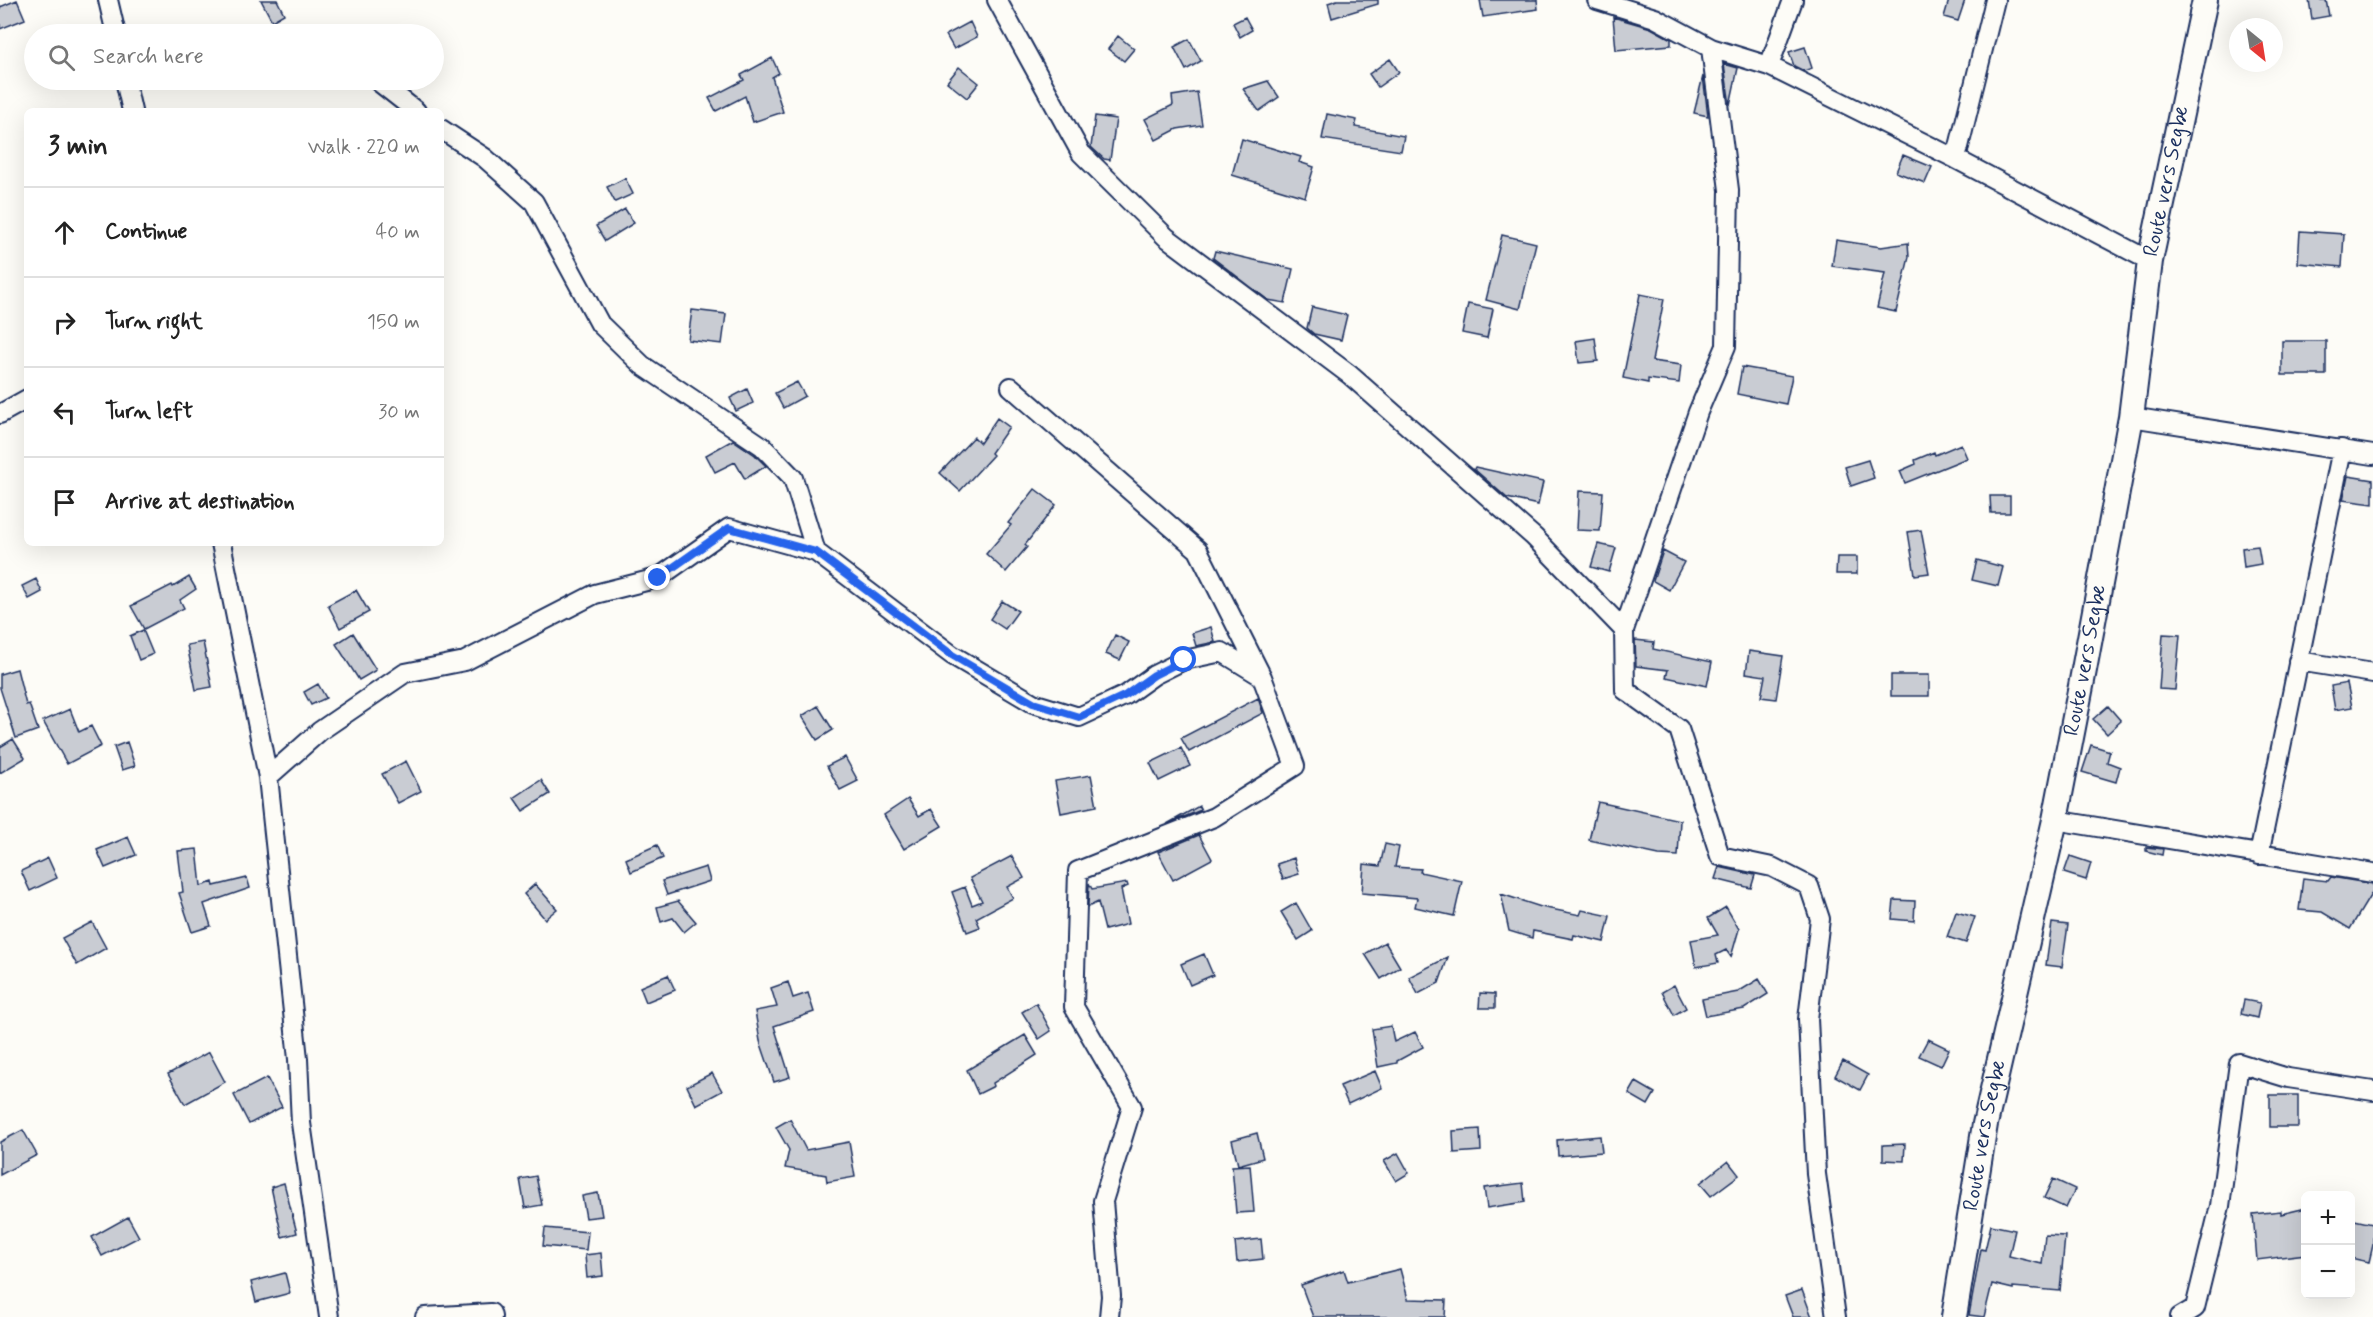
<!DOCTYPE html>
<meta charset="utf-8">
<style>
:root{--surface:#fff;--page:#f2f2f2;--text:#222;--muted:#767676;--line:#e0e0e0}
body{margin:0;font-family:Mynerve,sans-serif;background:var(--page);color:var(--text)}
.controls{position:absolute;right:18px;bottom:18px;display:grid;overflow:hidden;border-radius:9px;box-shadow:0 6px 24px #0002}
.controls button{width:54px;height:54px;display:grid;place-items:center;padding:0;border:0;border-bottom:2px solid var(--line);background:var(--surface);color:var(--text);font:30px sans-serif}
.compass{position:absolute;left:2229px;top:18px;width:54px;height:54px;border-radius:50%;background:var(--surface);box-shadow:0 6px 24px #0002;rotate:150deg}
.stop{position:absolute;width:18px;height:18px;margin:-14px;border:4px solid #2563eb;border-radius:50%;background:#fff}
.stop.end{background:#2563eb;border-color:#fff;box-shadow:0 2px 6px #0008}
.list{margin:0;padding:0;list-style:none}
h2{display:flex;justify-content:space-between;align-items:center;height:78px;margin:0;padding:0 24px;font-size:26px}
h2 small{font-size:20px;font-weight:400;color:var(--muted)}
.list li{display:grid;grid-template-columns:39px 1fr auto;gap:18px;align-items:center;box-sizing:border-box;height:90px;padding:0 24px;border-top:2px solid var(--line)}
.list b{display:block;font-size:22px;white-space:nowrap}
.list em{font-size:20px;font-style:normal;color:var(--muted)}
.icon{flex:none;width:33px;height:33px;fill:none;stroke:currentColor;stroke-width:2;stroke-linecap:round;stroke-linejoin:round}
.map{position:relative;flex:none;width:2373px;height:1317px;overflow:hidden}
.search{position:absolute;background:var(--surface);box-shadow:0 6px 24px #0002;left:24px;top:24px;width:420px;height:66px;display:flex;align-items:center;gap:15px;box-sizing:border-box;padding:0 21px;border-radius:33px;color:var(--muted);font-size:22px}
.panel{position:absolute;background:var(--surface);box-shadow:0 6px 24px #0002;left:24px;top:108px;width:420px;height:438px;border-radius:9px}
.map>svg:first-child{display:block}
.building{fill:#c9ccd3;stroke:#1b2f5e;stroke-width:1.5}
.lines{fill:none;stroke-linecap:round;stroke-linejoin:round}
.minor-casing{stroke:#1b2f5e;stroke-width:22}
.major-casing{stroke:#1b2f5e;stroke-width:28}
.minor{stroke:#fdfcf7;stroke-width:18}
.major{stroke:#fdfcf7;stroke-width:24}
.route{stroke:#2563eb;stroke-width:8}
.labels{text-anchor:middle;dominant-baseline:central;stroke-width:6;stroke-linejoin:round;paint-order:stroke}
.street-label{font-size:22px;fill:#1b2f5e;stroke:#fdfcf7}
</style>
<div class="map">
<svg width="2373" height="1317" viewBox="0 0 2373 1317">
<rect width="100%" height="100%" fill="#fdfcf7"/>
<filter id="ink" filterUnits="userSpaceOnUse"><feTurbulence type="fractalNoise" baseFrequency=".0167" numOctaves="2"/><feDisplacementMap in="SourceGraphic" scale="12" xChannelSelector="R" yChannelSelector="G"/><feConvolveMatrix kernelMatrix="1 2 1 2 8 2 1 2 1" color-interpolation-filters="sRGB"/></filter>
<g filter="url(#ink)">
<path class="building" d="M17,0L25,19L0,29V7Z
M261,0H277L284,14L272,21Z
M1337,0H1378V4L1332,18L1328,3Z
M1480,0H1537L1538,9L1483,17Z
M1949,0H1965L1958,21L1944,17Z
M2309,0H2326L2329,16L2312,19Z
M1245,17L1252,30L1240,37L1233,23Z
M1613,17L1651,28L1671,39V45L1616,50Z
M970,22L977,37L954,49L946,35Z
M1118,36L1134,49L1124,61L1108,49Z
M1189,39L1201,61L1186,70L1174,47Z
M1805,47L1812,68L1804,71L1794,66L1789,52Z
M772,58L779,73L772,77L783,112L753,122L745,96L716,111L709,98L744,80L741,75Z
M1390,59L1399,72L1378,87L1369,74Z
M1724,64L1738,68L1730,105Z
M959,67L979,83L967,98L947,82Z
M1703,76L1708,116L1694,113Z
M1268,81L1279,97L1259,111L1243,89Z
M1197,92L1202,125L1177,129L1156,140L1145,119L1173,105L1172,96Z
M1327,114L1357,120L1355,127L1404,136L1401,151L1322,139Z
M1095,116L1116,119L1110,160L1104,159L1091,147Z
M1242,139L1301,157L1299,162L1314,167L1305,197L1232,175Z
M1903,155L1932,167L1925,183L1896,172Z
M625,178L633,194L615,202L607,187Z
M625,209L634,223L605,241L596,226Z
M2300,231L2344,234L2342,267L2298,263Z
M1502,235L1536,243L1520,309L1486,300Z
M1836,240L1881,247L1908,243L1909,257L1896,312L1877,308L1885,273L1832,266Z
M1215,251L1293,269L1285,303L1268,300L1213,258Z
M1640,294L1664,299L1652,361L1681,365L1679,383L1648,379V383L1623,378Z
M1468,304L1493,309L1487,338L1462,333Z
M1312,307L1347,315L1341,340L1314,334L1307,328Z
M692,310L726,314L722,344L688,340Z
M1595,338L1598,361L1579,363L1576,341Z
M2282,341H2326V375H2282Z
M1742,367L1792,376L1786,404L1737,394Z
M797,382L805,396L783,408L775,393Z
M747,389L753,403L736,411L730,398Z
M997,418L1009,427L991,453L993,455L960,491L940,473L974,437L980,443Z
M733,440L755,455L766,466L745,479L735,462L715,472L706,455Z
M1961,444L1967,458L1905,483L1900,471L1916,464L1915,460L1934,452L1935,455Z
M1868,460L1874,478L1851,486L1845,467Z
M1475,467L1543,482L1538,505L1507,498L1474,469Z
M2348,476L2373,480V504L2343,500Z
M1035,489L1056,505L1025,545L1027,547L1006,572L986,554L1011,525L1008,523Z
M1579,491L1603,492L1600,531L1577,530Z
M1990,496H2010V513H1991Z
M1921,530L1929,573L1915,575L1908,532Z
M1598,544L1616,548L1609,572L1591,567Z
M2258,546L2261,564L2244,567L2242,548Z
M1663,551L1684,562L1669,590L1653,581Z
M1837,557H1857V574H1836Z
M1977,560L2003,567L1998,586L1972,580Z
M189,577L196,589L180,600L184,608L144,629L131,606L172,585L173,587Z
M36,579L42,592L29,599L22,586Z
M356,590L369,612L340,628L328,605Z
M1002,601L1018,611L1005,629L990,619Z
M1211,627L1215,642L1196,646L1192,633Z
M143,630L153,654L139,660L130,636Z
M353,633L376,670L359,680L336,644Z
M2163,634L2180,635L2175,690L2159,689Z
M1115,635L1129,642L1120,660L1106,654Z
M1635,640L1654,642L1653,649L1712,662L1707,686L1666,677L1668,670L1636,666Z
M203,642L212,687L196,690L187,645Z
M1749,651L1783,656L1776,699L1761,697L1765,676L1746,673Z
M17,669L26,705L29,704L38,730L16,738L0,688V674Z
M1891,675H1929V696H1891Z
M2347,683L2352,707L2335,710L2331,686Z
M318,684L326,698L311,705L304,692Z
M1258,698L1263,713L1189,752L1181,738Z
M818,706L833,730L817,740L802,716Z
M2108,706L2121,721L2107,734L2093,719Z
M70,709L79,732L91,726L101,746L67,764L43,721Z
M13,739L25,758L0,773V747Z
M127,742L135,766L122,770L114,747Z
M2091,745L2110,751L2107,762L2120,767L2116,782L2082,772Z
M1181,748L1190,766L1159,781L1150,763Z
M845,757L858,781L840,790L827,766Z
M406,761L421,791L398,803L382,774Z
M1091,775L1097,806L1061,813L1055,781Z
M541,780L550,794L523,811L514,798Z
M908,799L919,816L931,809L942,826L904,849L884,815Z
M1598,802L1680,820L1678,856L1659,855L1589,840Z
M1199,806L1201,810L1167,824Z
M1199,835L1212,859L1173,880L1158,852Z
M128,837L136,855L105,868L97,850Z
M1385,844L1399,847L1395,867L1421,869L1420,872L1462,881L1454,916L1415,907L1417,898L1362,893L1364,864L1380,866Z
M657,845L663,858L631,872L626,859Z
M2146,847L2163,849L2162,855L2146,851Z
M197,849L201,886L213,882L214,886L247,878L250,888L204,904L211,926L192,932L179,893L183,892L178,851Z
M1012,856L1024,878L1007,887L1013,898L976,918L980,927L967,932L952,892L965,887L972,905L982,901L970,878Z
M2070,856L2091,863L2086,880L2064,873Z
M48,858L57,878L30,891L21,871Z
M1294,858L1299,874L1283,879L1277,864Z
M706,867L710,881L667,895L662,881Z
M1719,867L1755,875L1751,888L1715,879Z
M2331,877L2373,884V891L2350,929L2322,912L2299,910L2303,878L2328,881Z
M1089,883L1092,889L1127,883L1128,886L1121,889L1128,924L1105,930L1098,902L1088,907Z
M535,884L557,909L545,919L524,894Z
M1501,894L1541,907L1580,915L1582,910L1610,916L1604,942L1574,935L1573,939L1533,931L1532,938L1509,931Z
M1894,900L1915,901L1914,921L1892,919Z
M678,901L696,922L684,932L673,918L661,922L657,907Z
M1296,903L1312,931L1298,940L1281,912Z
M1726,907L1739,929L1731,957L1726,950L1716,955L1718,963L1696,967L1691,940L1718,935L1708,918Z
M1956,912L1975,917L1966,943L1947,937Z
M92,922L106,948L77,965L62,938Z
M2052,923L2068,925L2062,967L2046,965Z
M1385,942L1400,967L1381,979L1365,954Z
M1204,954L1213,975L1190,985L1181,964Z
M1448,957L1439,983L1418,994L1409,977Z
M668,975L675,990L646,1002L640,987Z
M1759,979L1768,994L1744,1009L1706,1016L1702,999L1738,992Z
M788,982L793,998L808,993L814,1012L774,1026L790,1077L774,1082L760,1041L755,1011L777,1007L771,988Z
M1674,985L1686,1008L1674,1015L1662,992Z
M1480,993L1495,994V1008H1479Z
M2244,1000L2260,1003L2257,1018L2241,1014Z
M1036,1003L1051,1031L1039,1039L1022,1012Z
M1391,1026L1394,1042L1415,1032L1423,1047L1397,1061V1063L1378,1067L1372,1029Z
M1025,1035L1037,1055L993,1083L994,1086L978,1094L967,1070Z
M1928,1039L1949,1049L1941,1066L1919,1056Z
M209,1052L225,1082L185,1104L168,1074Z
M1843,1061L1868,1075L1860,1090L1835,1076Z
M1375,1071L1382,1088L1348,1104L1340,1086Z
M712,1073L722,1091L696,1105L687,1086Z
M267,1078L282,1107L249,1124L234,1095Z
M1636,1082L1655,1093L1648,1105L1629,1094Z
M2270,1095H2298V1127H2270Z
M790,1119L806,1150L849,1142L855,1177L827,1182L826,1175L785,1168L789,1150L776,1127Z
M1480,1129L1481,1151L1454,1153L1453,1131Z
M23,1130L37,1155L0,1175V1142Z
M1257,1133L1263,1158L1238,1165L1232,1140Z
M1600,1136L1602,1152L1558,1156L1557,1140Z
M1905,1144L1904,1161L1883,1160V1145Z
M1398,1153L1409,1173L1396,1181L1384,1161Z
M1728,1161L1739,1175L1711,1196L1700,1183Z
M1250,1165L1254,1212L1236,1213L1232,1166Z
M536,1176L542,1205L525,1208L520,1179Z
M2053,1179L2075,1189L2066,1208L2044,1198Z
M284,1183L297,1233L282,1237L271,1187Z
M1523,1183L1525,1202L1487,1208L1484,1188Z
M598,1193L602,1216L586,1218L582,1196Z
M2306,1208V1254L2257,1260L2253,1214L2281,1211V1214Z
M128,1217L139,1237L102,1256L92,1237Z
M2350,1219L2373,1224V1245L2369,1262L2350,1258Z
M1991,1225L2015,1230L2009,1256L2042,1264L2045,1235L2065,1236L2060,1291L2013,1287V1289L1992,1284L1984,1317L1969,1315L1981,1249L1985,1250Z
M545,1228L588,1232L586,1250L543,1246Z
M1261,1239L1263,1259L1237,1262L1235,1242Z
M601,1253L603,1276L587,1278L585,1255Z
M1400,1269L1408,1299L1446,1300L1445,1317H1313L1301,1285L1344,1270L1348,1282Z
M285,1273L290,1293L256,1302L251,1282Z
M1802,1290L1812,1317H1793L1785,1296Z"/>
<g class="lines">
<g class="minor-casing">
<path id="minor" d="M108,0L116,34
M997,0L1081,153L1166,237L1350,375L1534,537L1624,630
M1597,0L1655,18L1711,48L1769,66L1956,159L2150,261
M1711,48L1729,190L1726,346L1698,412L1624,630L1625,690L1679,729L1720,856L1772,867L1809,886L1820,919L1808,1019L1816,1174L1836,1317
M1769,66L1793,0
M125,80L132,111
M379,82L416,111
M441,129L485,158L534,202L600,324L642,365L762,446L793,478L816,552
M1956,159L1995,0
M1011,387L1198,550L1262,677L1295,766L1214,817L1078,871L1074,1007L1132,1107L1103,1201L1111,1296L1109,1317
M0,414L27,399
M2131,417L2373,455
M221,543L268,777L298,1059L301,1123L329,1317
M2298,661L2373,673
M268,777L320,731L405,673L465,661L595,594L658,578L729,528L816,552L952,655L1033,703L1079,717L1126,695L1154,675L1184,660L1222,652L1261,676
M2055,820L2373,873
M2259,855L2342,449
M425,1317L491,1313L492,1317
M2180,1317L2195,1308L2220,1206L2239,1063L2288,1078L2373,1091"/>
</g>
<g class="major-casing">
<g id="major">
<path id="s1" d="M1954,1317L1985,1124L2055,820L2081,686L2131,417L2150,261L2205,0"/>
</g>
</g>
<use href="#minor" class="minor"/>
<use href="#major" class="major"/>
</g>
</g>
<g class="lines" filter="url(#ink)">
<path class="route" d="M658,578L729,528L816,552L952,655L1033,703L1079,717L1126,695L1154,675L1184,660"/>
</g>
<g class="labels">
<g class="street-label">
<text stroke="none"><textPath href="#s1" startOffset="1156">Route vers Segbe</textPath></text>
<text stroke="none"><textPath href="#s1" startOffset="670">Route vers Segbe</textPath></text>
<text stroke="none"><textPath href="#s1" startOffset="184">Route vers Segbe</textPath></text>
</g>
</g>
</svg>
<div class="controls">
<button>+</button>
<button>−</button>
</div>
<svg class="compass" viewBox="-18 -18 36 36"><path d="M0-13l5 13h-10z" fill="#e53935"/><path d="M0 13l5-13h-10z" fill="#767676"/></svg>
<div class="stop" style="left:1184px;top:660px"></div>
<div class="stop end" style="left:658px;top:578px"></div>
<div class="search"><svg class="icon" aria-label="search" viewBox="0 0 24 24"><circle cx="10" cy="10" r="6"/><path d="M15 15l6 6"/></svg>Search here</div>
<section class="panel">
<h2>3 min<small>Walk · 220 m</small></h2>
<ul class="list">
<li><svg class="icon" aria-label="ahead" viewBox="0 0 24 24"><path d="M12 20V5M6 11l6-6 6 6"/></svg><div><b>Continue</b></div><em>40 m</em></li>
<li><svg class="icon" aria-label="right" viewBox="0 0 24 24"><path d="M7 20v-9h11M14 6l5 5-5 5"/></svg><div><b>Turn right</b></div><em>150 m</em></li>
<li><svg class="icon" aria-label="left" viewBox="0 0 24 24"><path d="M17 20v-9H6M10 6l-5 5 5 5"/></svg><div><b>Turn left</b></div><em>30 m</em></li>
<li><svg class="icon" aria-label="arrive" viewBox="0 0 24 24"><path d="M6 21V4h12l-3 4 3 4H6"/></svg><div><b>Arrive at destination</b></div></li>
</ul>
</section>
</div>
